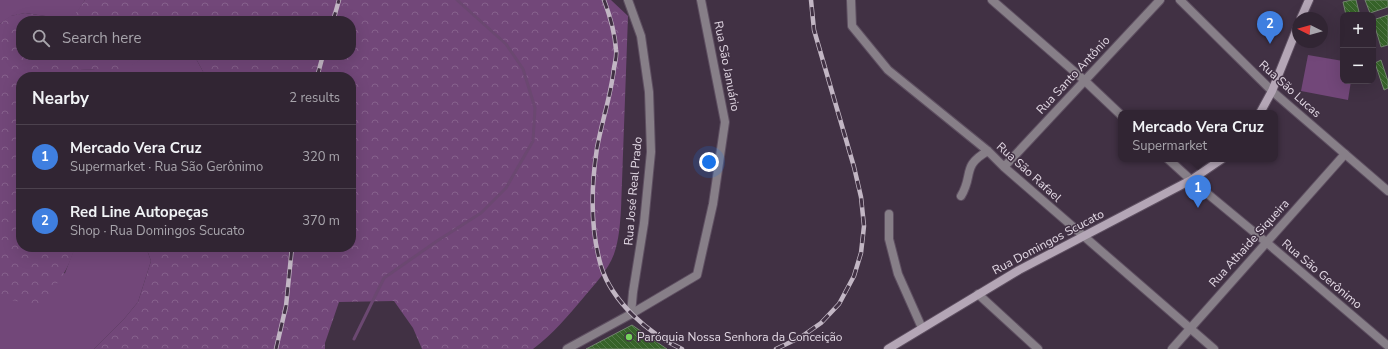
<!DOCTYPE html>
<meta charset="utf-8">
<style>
:root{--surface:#312533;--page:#392d3b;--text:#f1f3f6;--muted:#a8a5ac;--line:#4c424e;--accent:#db2777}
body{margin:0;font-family:"Nunito Sans",sans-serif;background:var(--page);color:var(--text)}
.controls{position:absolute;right:12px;top:12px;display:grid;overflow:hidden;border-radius:8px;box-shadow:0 4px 16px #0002}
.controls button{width:36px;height:36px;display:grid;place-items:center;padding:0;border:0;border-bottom:1px solid var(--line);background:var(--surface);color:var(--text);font:20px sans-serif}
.compass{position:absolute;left:1292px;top:12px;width:36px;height:36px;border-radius:50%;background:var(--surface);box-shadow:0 4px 16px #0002;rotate:275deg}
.you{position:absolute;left:709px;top:162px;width:14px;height:14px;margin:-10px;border:3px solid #fff;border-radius:50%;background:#1a73e8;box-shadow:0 0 0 6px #1a73e833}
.badge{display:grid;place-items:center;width:26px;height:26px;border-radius:50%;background:var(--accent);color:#fff;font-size:13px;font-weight:700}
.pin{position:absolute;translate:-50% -33px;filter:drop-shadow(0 1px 2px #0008)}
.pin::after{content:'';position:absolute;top:21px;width:14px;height:12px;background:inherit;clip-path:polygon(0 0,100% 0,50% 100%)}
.popup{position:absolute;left:1118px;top:110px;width:160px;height:52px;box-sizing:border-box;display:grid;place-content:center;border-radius:8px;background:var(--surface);filter:drop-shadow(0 1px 3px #0005);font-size:13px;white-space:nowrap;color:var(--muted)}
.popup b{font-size:15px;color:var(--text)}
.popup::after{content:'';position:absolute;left:50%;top:100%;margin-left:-8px;border:8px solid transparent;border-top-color:var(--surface)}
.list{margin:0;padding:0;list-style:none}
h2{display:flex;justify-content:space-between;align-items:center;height:52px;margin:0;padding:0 16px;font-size:17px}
h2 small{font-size:13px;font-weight:400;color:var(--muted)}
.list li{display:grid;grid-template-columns:26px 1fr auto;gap:12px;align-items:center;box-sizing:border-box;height:64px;padding:0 16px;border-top:1px solid var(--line)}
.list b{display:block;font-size:15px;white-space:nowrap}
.list p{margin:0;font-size:13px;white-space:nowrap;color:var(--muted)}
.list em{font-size:13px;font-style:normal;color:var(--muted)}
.icon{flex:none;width:22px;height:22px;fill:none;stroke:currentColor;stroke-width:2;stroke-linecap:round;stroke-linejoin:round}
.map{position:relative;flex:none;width:1388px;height:349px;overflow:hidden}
.search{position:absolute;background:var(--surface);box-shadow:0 4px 16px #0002;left:16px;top:16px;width:340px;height:44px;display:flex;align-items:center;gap:10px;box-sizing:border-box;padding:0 14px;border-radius:16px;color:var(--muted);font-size:15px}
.panel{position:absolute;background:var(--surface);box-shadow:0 4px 16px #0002;left:16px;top:72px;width:340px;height:180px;border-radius:16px}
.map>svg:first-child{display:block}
.green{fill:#724779}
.forest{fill:url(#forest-crowns)}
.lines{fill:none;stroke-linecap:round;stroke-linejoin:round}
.stream{stroke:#6b4871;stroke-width:3}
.building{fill:url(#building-back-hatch);stroke:#73856f}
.minor-casing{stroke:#5e4f61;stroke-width:10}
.tertiary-casing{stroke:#5e4f61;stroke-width:10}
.secondary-casing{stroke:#5e4f61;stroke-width:10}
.minor{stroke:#877f88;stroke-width:8}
.tertiary{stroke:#877f88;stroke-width:8}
.secondary{stroke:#b4a6b6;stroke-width:8}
.rail-casing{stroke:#c2b6c4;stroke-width:4.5}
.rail{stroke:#413144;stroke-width:3;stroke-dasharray:9;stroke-linecap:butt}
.poi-dot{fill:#75d25b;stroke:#413144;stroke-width:1.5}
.labels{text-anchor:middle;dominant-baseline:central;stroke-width:3;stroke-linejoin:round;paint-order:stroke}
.street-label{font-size:12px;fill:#e3d9e5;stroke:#413144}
.poi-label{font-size:12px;fill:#e3d9e5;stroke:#413144;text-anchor:start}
</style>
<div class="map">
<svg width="1388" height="349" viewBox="0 0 1388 349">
<defs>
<pattern id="forest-crowns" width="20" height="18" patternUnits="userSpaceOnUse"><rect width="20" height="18" fill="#724779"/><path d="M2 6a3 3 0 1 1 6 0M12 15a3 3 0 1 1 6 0" fill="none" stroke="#86618c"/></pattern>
<pattern id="building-back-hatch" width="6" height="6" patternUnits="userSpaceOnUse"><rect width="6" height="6" fill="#366329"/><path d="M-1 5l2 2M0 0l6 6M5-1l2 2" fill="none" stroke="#537948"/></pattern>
</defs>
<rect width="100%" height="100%" fill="#413144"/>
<path class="green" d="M0,0H85L74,17L59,18L25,13L11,16L0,24Z
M147,55H194L206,77H82L80,69L102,70L133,64Z
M1308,55L1343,61V81H1351L1348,100L1301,91Z
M75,247H146L151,261L138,302L124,319L94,349H0V298L65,273Z"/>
<path class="forest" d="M85,0H611L628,16L621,209C620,225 619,240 614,254C608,270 595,284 584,297C568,316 553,334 533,349H422L413,328L394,301L339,302L325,343V349H94L124,319L138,302L151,261L146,247H351V77H206L194,55H351V21H21V55H147C142,58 138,62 134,64C118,73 98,70 81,69L82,77H21V247H75C68,271 56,288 38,305L0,298V24L10,16L25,13L59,18L73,17Z"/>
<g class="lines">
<path class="stream" d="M354,339L384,278L437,241L481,213L506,188L533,141L535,108L523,69L506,44L457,0"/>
</g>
<path class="building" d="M1352,0H1356L1359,12L1346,15L1343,2Z
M1365,0H1388V7L1370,13Z
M1388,15V45L1381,47L1373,20Z
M1381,60L1388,81V88L1384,90L1375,63Z
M632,325L667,349H586Z"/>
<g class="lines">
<g class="minor-casing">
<path id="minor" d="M851,0L852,26L888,70L988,151L1004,167L1214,349
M992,0L1084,80L1121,115
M1180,0L1272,91
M1345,154L1388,191
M1168,159L1191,180L1266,242L1388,346
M1004,167L1160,0
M961,196C974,175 961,166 988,151
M889,214V239L898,274L922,328
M978,294L1038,349
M631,314L697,275L713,204L725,122L701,0"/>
</g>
<g class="tertiary-casing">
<path id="tertiary" d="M567,349L631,314L633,292L644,223L651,152L649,92L641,36L628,0
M1172,349L1345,154L1272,91"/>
</g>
<g class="secondary-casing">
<path id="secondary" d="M1301,18L1309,0
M1260,113L1272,91L1298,26
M888,349L1019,270L1191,180L1222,159"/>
</g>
<use href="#minor" class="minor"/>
<use href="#tertiary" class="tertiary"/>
<use href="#secondary" class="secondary"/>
<g class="rail-casing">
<path id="rail" d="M604,0C610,16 615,33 616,50C617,56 615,62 614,68C611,95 602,121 597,148C591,187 590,228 601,266C612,302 649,334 682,349
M333,21L339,0
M317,77L323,55
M276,349L286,306L292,247
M776,349L801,337L821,323L839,304L854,276L861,253L864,226L861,197L854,167L814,30L811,0"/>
</g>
<use href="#rail" class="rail"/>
</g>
<circle class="poi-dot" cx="629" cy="337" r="4"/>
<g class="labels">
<g class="street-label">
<text transform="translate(727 66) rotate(79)">Rua São Januário</text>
<text transform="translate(1073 75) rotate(-47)">Rua Santo Antônio</text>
<text transform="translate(1290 89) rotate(42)">Rua São Lucas</text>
<text transform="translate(1029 172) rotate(42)">Rua São Rafael</text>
<text transform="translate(633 191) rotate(-85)">Rua José Real Prado</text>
<text transform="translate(1048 242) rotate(-28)">Rua Domingos Scucato</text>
<text transform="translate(1249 243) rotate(-48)">Rua Athaide Siqueira</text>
<text transform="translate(1322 274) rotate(40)">Rua São Gerônimo</text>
</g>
<g class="poi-label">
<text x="637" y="337">Paróquia Nossa Senhora da Conceição</text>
</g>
</g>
</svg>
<div class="controls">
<button>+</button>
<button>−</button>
</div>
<svg class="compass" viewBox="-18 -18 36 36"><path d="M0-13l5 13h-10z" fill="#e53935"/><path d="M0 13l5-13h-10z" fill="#a8a5ac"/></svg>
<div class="you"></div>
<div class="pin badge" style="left:1198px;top:208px;background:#3f7fe0">1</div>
<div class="popup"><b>Mercado Vera Cruz</b>Supermarket</div>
<div class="pin badge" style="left:1270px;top:44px;background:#3f7fe0">2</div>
<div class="search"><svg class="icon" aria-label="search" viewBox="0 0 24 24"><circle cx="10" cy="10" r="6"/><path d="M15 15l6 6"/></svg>Search here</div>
<section class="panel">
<h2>Nearby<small>2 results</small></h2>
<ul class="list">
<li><span class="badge" style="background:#3f7fe0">1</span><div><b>Mercado Vera Cruz</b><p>Supermarket · Rua São Gerônimo</p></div><em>320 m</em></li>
<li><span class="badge" style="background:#3f7fe0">2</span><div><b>Red Line Autopeças</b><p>Shop · Rua Domingos Scucato</p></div><em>370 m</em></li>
</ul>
</section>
</div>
